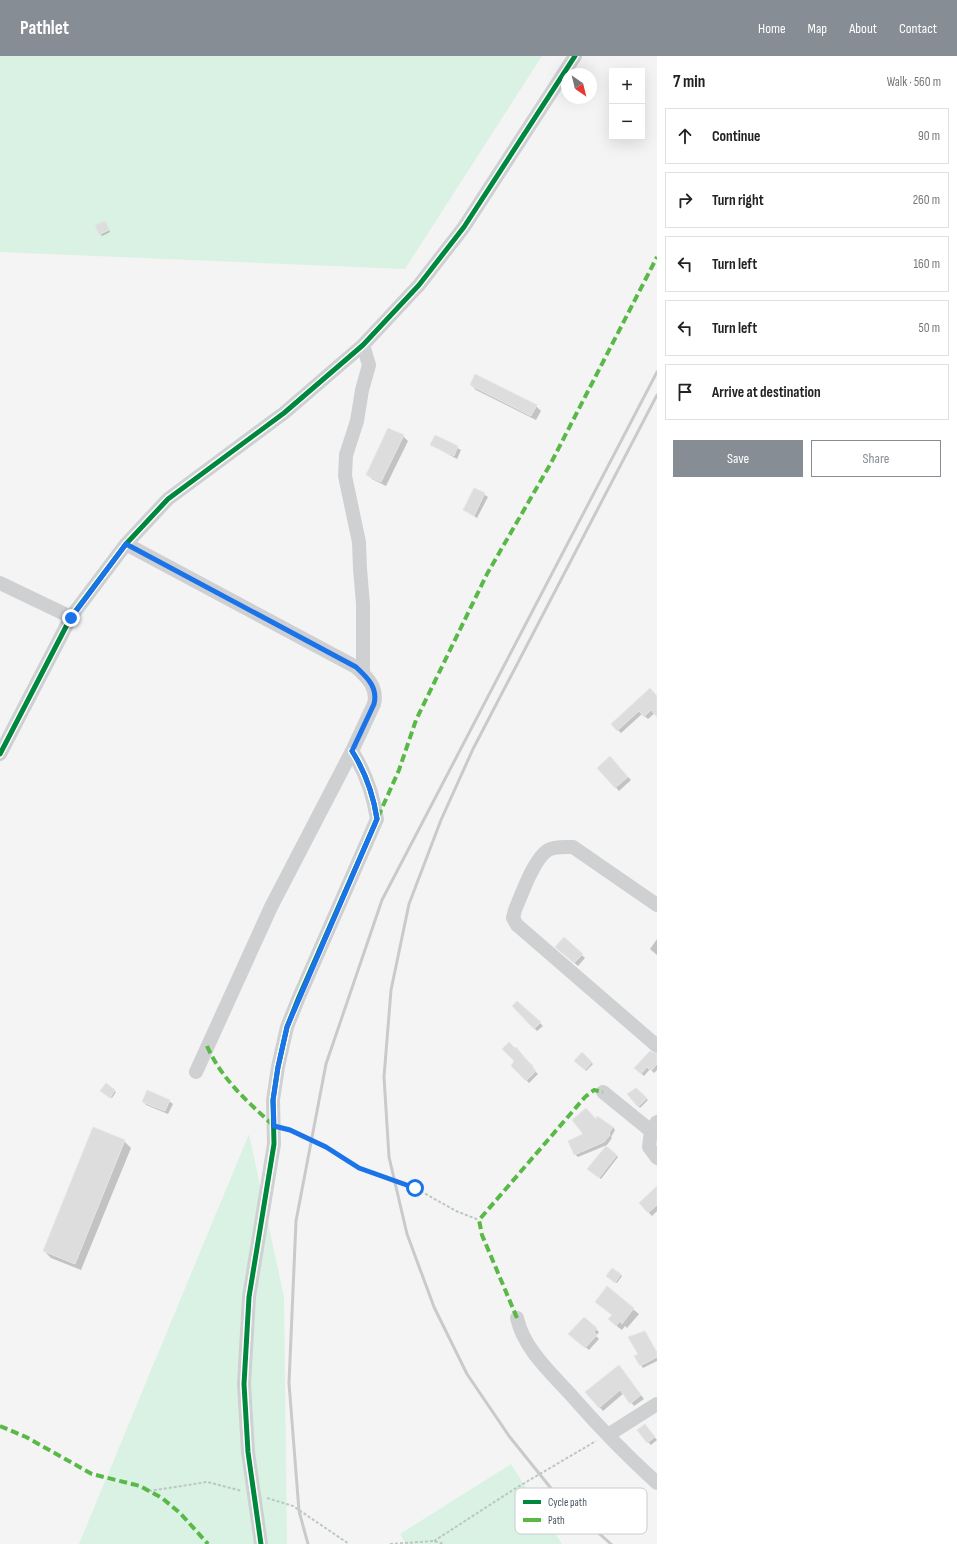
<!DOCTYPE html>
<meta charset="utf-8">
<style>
:root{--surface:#fff;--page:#f2f2f2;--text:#222;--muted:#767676;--line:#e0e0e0;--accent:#868d94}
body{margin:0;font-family:"Sofia Sans Condensed",sans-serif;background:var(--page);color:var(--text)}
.controls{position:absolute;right:12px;top:12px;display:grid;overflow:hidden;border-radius:0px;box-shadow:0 4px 16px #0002}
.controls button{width:36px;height:36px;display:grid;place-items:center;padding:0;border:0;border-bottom:1px solid var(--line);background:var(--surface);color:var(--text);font:20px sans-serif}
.compass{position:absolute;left:561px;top:12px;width:36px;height:36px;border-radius:50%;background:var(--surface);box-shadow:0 4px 16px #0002;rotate:145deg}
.stop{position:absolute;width:12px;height:12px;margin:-9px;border:3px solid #1a73e8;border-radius:50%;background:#fff}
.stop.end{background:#1a73e8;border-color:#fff;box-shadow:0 1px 4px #0008}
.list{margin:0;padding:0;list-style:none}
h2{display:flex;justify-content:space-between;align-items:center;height:52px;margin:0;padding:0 16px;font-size:17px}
h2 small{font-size:13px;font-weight:400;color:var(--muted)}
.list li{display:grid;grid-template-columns:26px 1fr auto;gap:12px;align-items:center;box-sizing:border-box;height:56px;margin:0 8px 8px;padding:0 8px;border:1px solid var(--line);border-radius:0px}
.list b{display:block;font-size:15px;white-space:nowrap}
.list em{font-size:13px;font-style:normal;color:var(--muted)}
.actions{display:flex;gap:8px;padding:12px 16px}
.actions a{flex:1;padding:9px 0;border:1px solid var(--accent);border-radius:0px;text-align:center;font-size:14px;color:var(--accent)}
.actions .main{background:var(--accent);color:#fff}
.icon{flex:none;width:22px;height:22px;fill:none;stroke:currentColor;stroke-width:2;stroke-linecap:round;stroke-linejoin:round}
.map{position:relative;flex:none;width:657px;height:1488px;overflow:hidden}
header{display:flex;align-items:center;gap:24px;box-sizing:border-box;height:56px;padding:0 20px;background:var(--accent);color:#fff}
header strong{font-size:19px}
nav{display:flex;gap:22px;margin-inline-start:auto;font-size:14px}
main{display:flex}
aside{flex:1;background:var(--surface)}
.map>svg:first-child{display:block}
.green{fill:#d9f2e3}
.shadow{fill:#0003}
.building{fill:#ddddde;stroke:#e5e6e7}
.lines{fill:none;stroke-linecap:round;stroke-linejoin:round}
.path{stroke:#bcc7c4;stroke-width:2;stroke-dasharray:3 2;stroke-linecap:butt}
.minor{stroke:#ced0d2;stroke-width:14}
.rail{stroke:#c9cacc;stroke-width:3}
.quiet{stroke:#58b947;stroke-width:4;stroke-dasharray:8 4;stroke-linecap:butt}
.cycleway-casing{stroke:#fff;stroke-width:8}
.cycleway{stroke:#00873e;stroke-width:5}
.route{stroke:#1a73e8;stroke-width:5}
.key{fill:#fff;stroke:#c9ccd0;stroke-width:1}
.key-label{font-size:11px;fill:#4a5661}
</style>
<header>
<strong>Pathlet</strong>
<nav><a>Home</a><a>Map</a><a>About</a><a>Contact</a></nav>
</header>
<main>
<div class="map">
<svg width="657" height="1488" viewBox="0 0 657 1488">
<rect width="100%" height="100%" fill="#f4f4f4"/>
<path class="green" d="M0,0H542L405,213L0,196Z
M249,1078L284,1241L287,1488H79Z
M511,1408L562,1488H406L400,1478Z"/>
<path class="shadow" d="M106,167L110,176L102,180L96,170Z
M471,329L536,350L541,355L536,364L476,334Z
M403,380L408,385L386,430L372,423L367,418Z
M435,380L461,394L457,403L431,389Z
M475,433L488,441L477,462L464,454Z
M657,641V660L655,657L648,663L642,658L621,677L612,668Z
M613,705L631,724L619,735L599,712Z
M564,883L585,902L578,910L560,894Z
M657,883V899L650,893Z
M514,950L540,967L543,970L537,975Z
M515,993L533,1010L532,1012L538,1018L529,1027L512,1009L516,1005Z
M582,997L593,1008L586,1015L576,1005Z
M657,999V1014L654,1017L650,1013L644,1020L635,1012Z
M106,1029L116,1036L112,1042L103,1037Z
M636,1033L648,1044L640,1052L629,1039Z
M143,1045H169L173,1048L168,1058L146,1049Z
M613,1071L615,1074L611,1081L612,1082L607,1089L578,1101L575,1098L569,1085L585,1079Z
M124,1085L131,1092L81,1214L51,1202L44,1195Z
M616,1099L618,1101L601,1123L588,1113Z
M657,1138V1155L652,1160L640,1147Z
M613,1213L622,1220L617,1227L609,1221Z
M607,1232L639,1258L627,1272L625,1270L622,1274L614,1268Z
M584,1262L599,1276L596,1280L599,1283L589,1294L573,1281Z
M645,1276L657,1296V1305L643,1312L636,1301L639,1299Z
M622,1313L644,1343L634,1350L624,1337L603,1355L586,1336Z
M645,1369L657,1384L651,1389L648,1386Z"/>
<path class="building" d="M105,165L109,174L99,179L95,169Z
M475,318L537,349L531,360L470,329Z
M388,372L404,379L381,426L366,419Z
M435,379L458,390L454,400L430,389Z
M474,432L485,437L474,460L463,454Z
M650,632L657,640V661L651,654L644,661L639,655L617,675L611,668Z
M610,700L628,721L615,732L597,712Z
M564,881L583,898L574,907L555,891Z
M517,945L541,966L534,973L512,950Z
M509,986L515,992L516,991L536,1015L526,1025L511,1010L514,1005L502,993Z
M650,995L657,998V1008L651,1015L647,1011L641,1018L634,1012Z
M582,996L592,1006L585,1014L574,1005Z
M106,1027L115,1034L110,1042L100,1035Z
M636,1032L647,1042L638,1051L627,1038Z
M147,1034L170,1044L165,1055L142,1046Z
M586,1052L596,1063L597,1060L613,1071L609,1077L610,1079L604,1086L574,1099L568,1085L583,1078L572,1064Z
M93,1071L125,1084L75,1208L43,1195Z
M606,1090L617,1099L599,1122L587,1113Z
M657,1130V1149L648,1157L639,1147Z
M612,1212L621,1218L615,1227L606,1220Z
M607,1230L634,1252L622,1268L620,1265L616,1270L608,1263L612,1259L595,1246Z
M584,1261L597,1272L594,1276L597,1279L585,1292L568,1278Z
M645,1275L657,1297V1301L640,1310L634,1300L638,1298L628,1281Z
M619,1309L641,1339L630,1348L620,1334L599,1352L585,1336Z
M645,1368L655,1381L647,1387L637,1374Z"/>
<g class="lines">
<path class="path" d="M285,1073L326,1091L359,1112L415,1132L456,1155L479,1164
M149,1435L207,1426L242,1435
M267,1442L293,1450L349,1488
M434,1485L516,1432L596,1385
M390,1488L434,1485L444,1488"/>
<path class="minor" d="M363,289L369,309L362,334L357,365L346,399L345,420L359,486L360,513L363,548V618
M126,488L356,611C368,622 378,632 374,648L352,695L271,851L196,1016
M0,527L71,561
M0,698L71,561L126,488L168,443L284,357L363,289L419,229L464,171L575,0
M657,849L573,791C565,791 555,790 548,794C533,804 522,838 515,854L513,862L517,869L657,990
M603,1036L651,1075
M657,1066L651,1075L649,1091L657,1102
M517,1262C524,1293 550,1316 571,1339C598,1370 626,1399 657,1427
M608,1379L657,1348
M261,1488L248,1396L244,1328L249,1241L274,1088L273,1044L278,1011L287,971L299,941L377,763C373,737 366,717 352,695"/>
<path class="rail" d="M308,1488L299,1455L289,1327L296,1165L326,1008L382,844L657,316
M611,1488L558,1441L509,1380L467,1318L434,1251L407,1178L389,1101L384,1021L391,934L409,848L441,764L473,693L657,339"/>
<path class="quiet" d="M378,761L399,714L416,664L487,518L551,407L657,201
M207,990C222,1024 248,1046 274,1070
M517,1262L482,1179L479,1164L585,1041L594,1034L603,1036
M0,1370L26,1381L92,1418L140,1430L149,1435L162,1442L180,1457L208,1488"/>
<g class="cycleway-casing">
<path id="cycleway" d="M0,698L71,561L126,488L168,443L284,357L363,289L419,229L464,171L575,0
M261,1488L248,1396L244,1328L249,1241L274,1088L273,1044L278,1011L287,971L299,941L377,763C373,737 366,717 352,695"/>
</g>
<use href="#cycleway" class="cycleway"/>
</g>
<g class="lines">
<path class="route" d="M71,562L126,488L356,611C368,622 378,632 374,648L352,695C366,717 373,737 377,763L287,971L278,1011L273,1044L274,1070L290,1074L326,1091L359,1112L415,1132"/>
</g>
<rect x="515" y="1432" width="132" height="46" rx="6" class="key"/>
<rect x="523" y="1444" width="18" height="4" fill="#00873e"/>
<rect x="523" y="1462" width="18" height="4" fill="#58b947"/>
<g class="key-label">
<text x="548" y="1450">Cycle path</text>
<text x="548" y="1468">Path</text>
</g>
</svg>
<div class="controls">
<button>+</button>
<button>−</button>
</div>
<svg class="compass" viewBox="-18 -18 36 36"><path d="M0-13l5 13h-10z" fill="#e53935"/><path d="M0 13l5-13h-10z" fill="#767676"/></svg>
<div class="stop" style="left:415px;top:1132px"></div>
<div class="stop end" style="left:71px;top:562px"></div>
</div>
<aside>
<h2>7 min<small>Walk · 560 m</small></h2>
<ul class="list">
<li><svg class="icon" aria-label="ahead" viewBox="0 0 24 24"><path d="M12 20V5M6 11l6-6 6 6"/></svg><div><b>Continue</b></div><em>90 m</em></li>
<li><svg class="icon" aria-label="right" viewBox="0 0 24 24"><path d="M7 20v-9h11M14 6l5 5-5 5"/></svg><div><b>Turn right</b></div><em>260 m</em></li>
<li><svg class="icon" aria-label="left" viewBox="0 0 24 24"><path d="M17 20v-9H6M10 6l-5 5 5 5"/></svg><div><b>Turn left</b></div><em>160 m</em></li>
<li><svg class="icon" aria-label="left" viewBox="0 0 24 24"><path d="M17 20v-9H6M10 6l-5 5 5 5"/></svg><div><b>Turn left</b></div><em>50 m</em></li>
<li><svg class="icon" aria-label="arrive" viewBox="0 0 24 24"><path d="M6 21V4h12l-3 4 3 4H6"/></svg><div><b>Arrive at destination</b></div></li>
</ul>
<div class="actions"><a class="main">Save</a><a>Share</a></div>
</aside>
</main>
